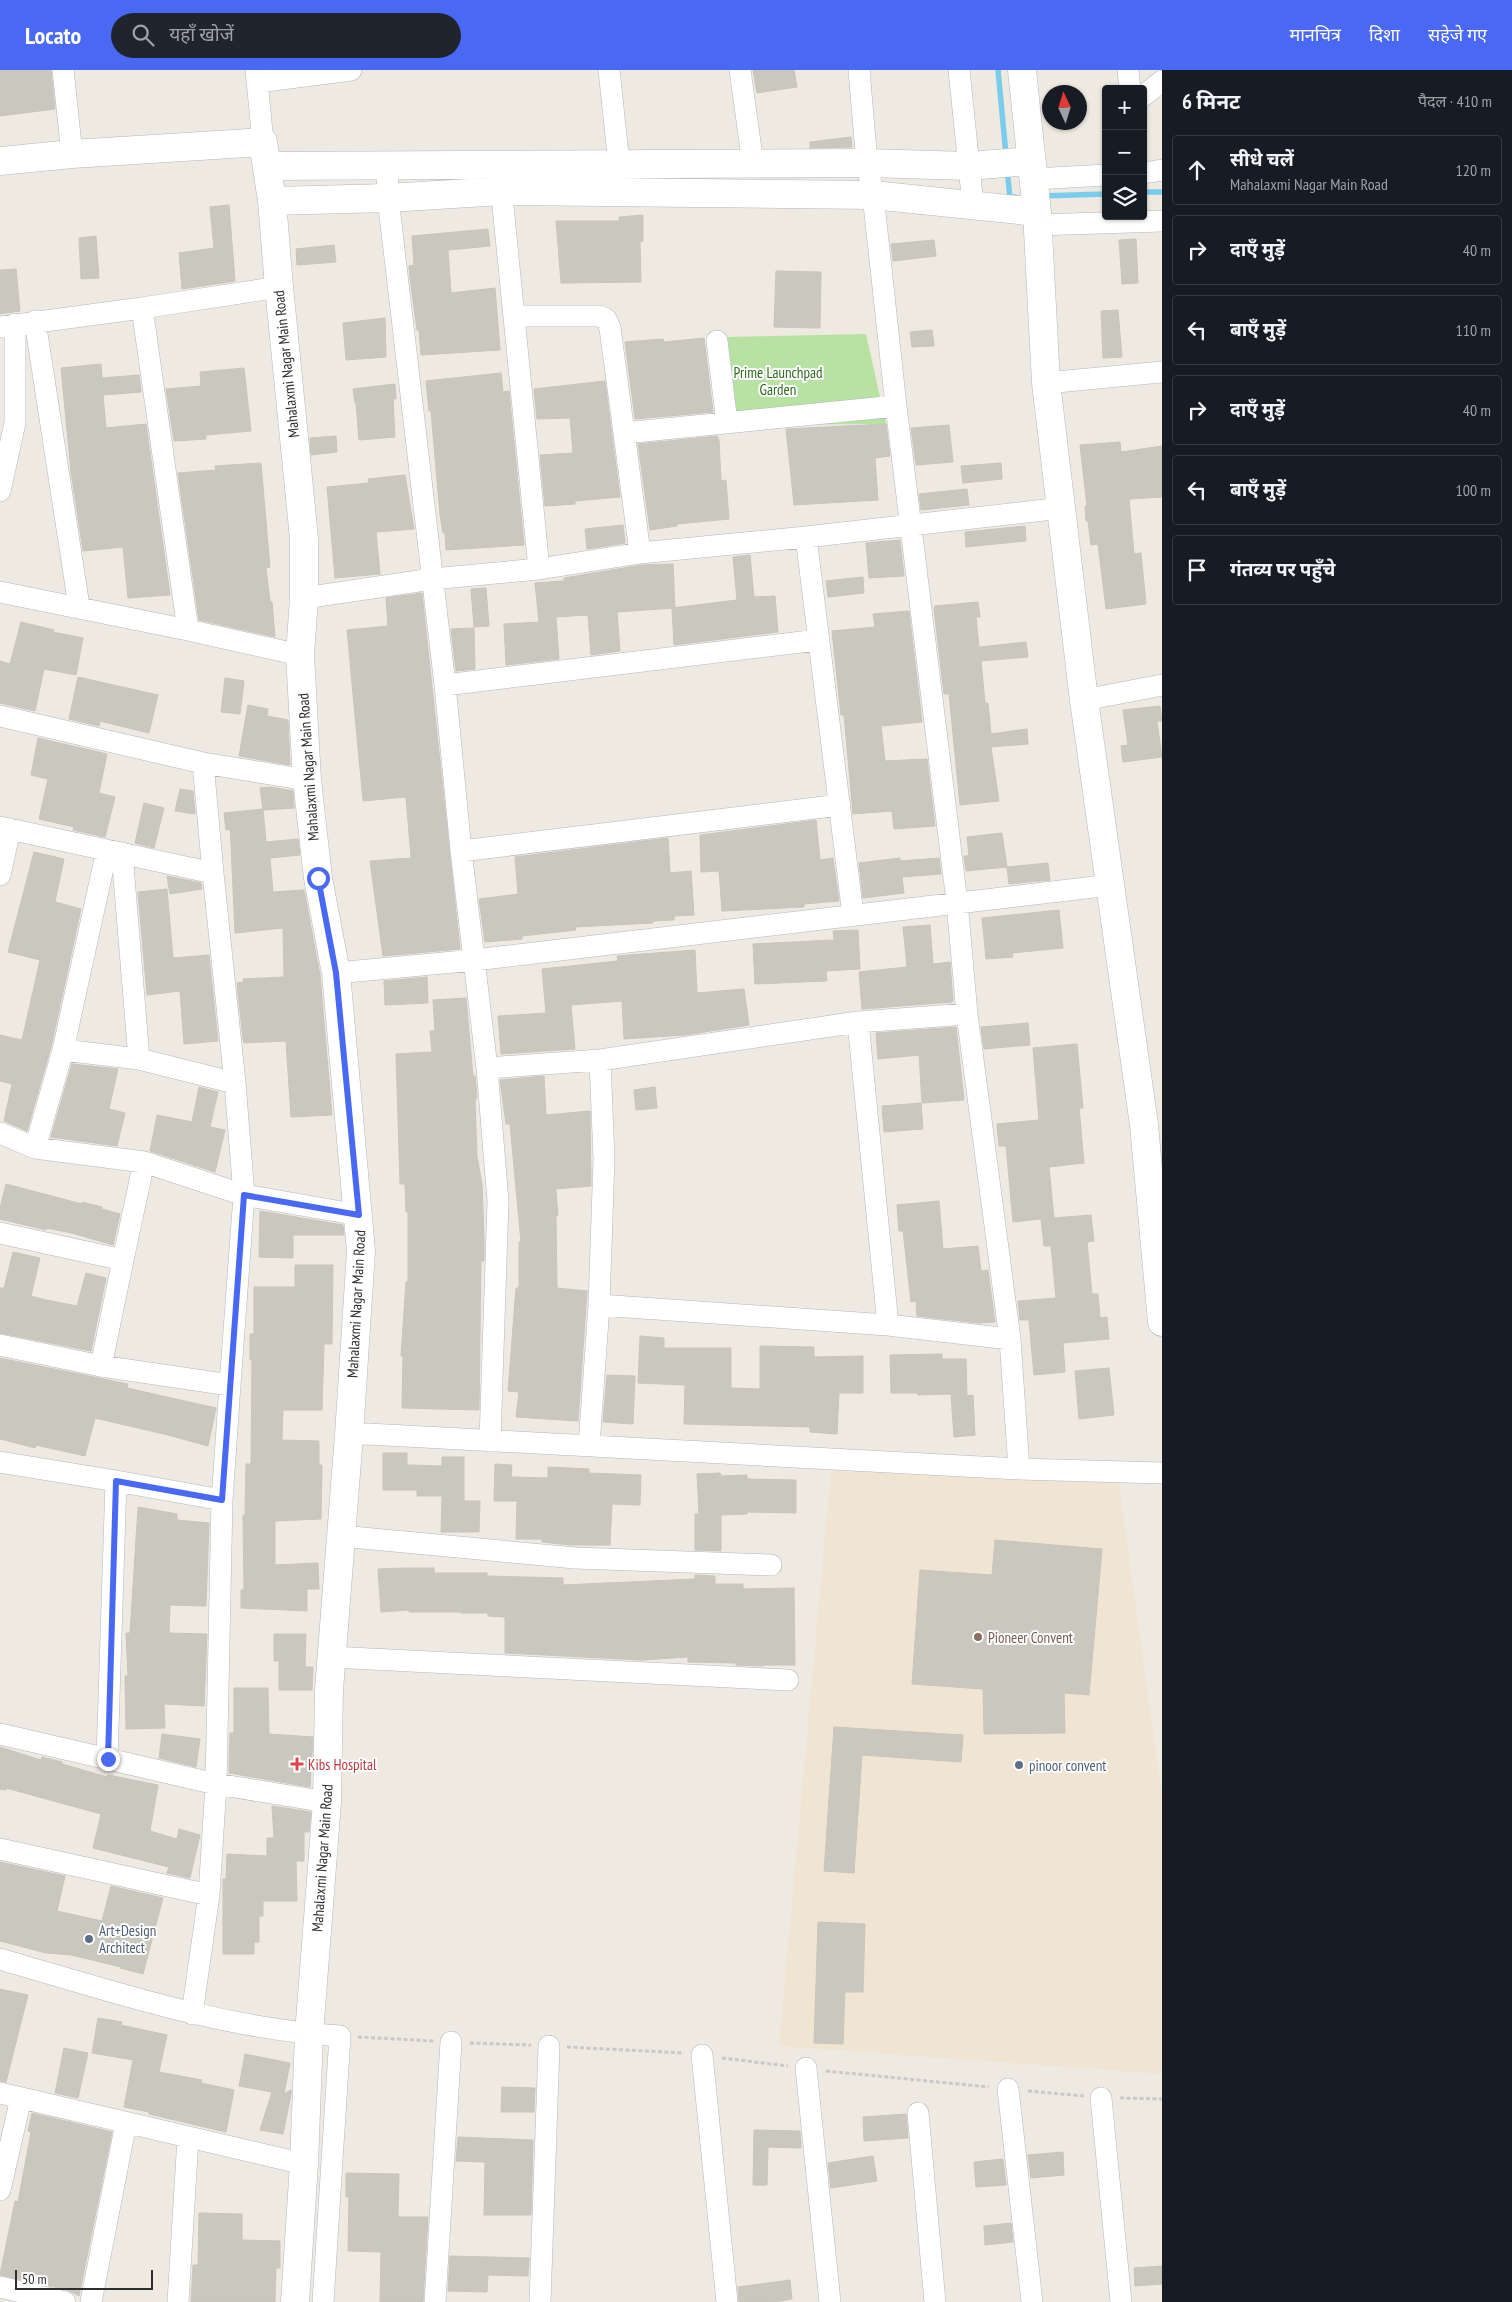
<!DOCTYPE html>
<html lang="hi">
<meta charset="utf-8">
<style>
:root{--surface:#171b24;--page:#20242c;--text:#f1f3f6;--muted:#9ea1a6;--line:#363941;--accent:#4968f3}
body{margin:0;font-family:"PT Sans Narrow","Noto Sans Devanagari",sans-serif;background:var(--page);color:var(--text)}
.controls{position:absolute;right:15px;top:15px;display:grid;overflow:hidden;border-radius:5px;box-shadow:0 1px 4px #0004}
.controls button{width:45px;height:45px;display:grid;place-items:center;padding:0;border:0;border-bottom:1px solid var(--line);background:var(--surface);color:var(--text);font:25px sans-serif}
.compass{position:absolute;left:1042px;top:15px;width:45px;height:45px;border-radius:50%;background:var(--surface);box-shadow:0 1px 4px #0004;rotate:356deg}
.scale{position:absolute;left:15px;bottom:12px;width:138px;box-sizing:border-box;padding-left:5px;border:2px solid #2e2e2e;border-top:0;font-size:14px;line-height:18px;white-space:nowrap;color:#2e2e2e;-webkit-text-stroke:4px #fff;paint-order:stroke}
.stop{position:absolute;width:15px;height:15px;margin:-11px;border:4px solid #4968f3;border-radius:50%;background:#fff}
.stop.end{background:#4968f3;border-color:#fff;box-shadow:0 1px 5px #0008}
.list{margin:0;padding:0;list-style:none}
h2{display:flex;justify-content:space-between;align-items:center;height:65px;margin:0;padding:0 20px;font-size:21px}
h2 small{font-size:16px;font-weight:400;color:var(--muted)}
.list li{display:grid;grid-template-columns:32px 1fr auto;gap:15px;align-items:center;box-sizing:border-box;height:70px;margin:0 10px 10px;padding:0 10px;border:1px solid var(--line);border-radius:5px}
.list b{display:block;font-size:19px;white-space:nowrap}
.list p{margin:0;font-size:16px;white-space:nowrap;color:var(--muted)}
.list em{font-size:16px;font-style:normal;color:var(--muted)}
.icon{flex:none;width:28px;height:28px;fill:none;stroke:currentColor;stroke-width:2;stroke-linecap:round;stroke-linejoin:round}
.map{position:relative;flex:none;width:1162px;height:2232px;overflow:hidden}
header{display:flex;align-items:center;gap:30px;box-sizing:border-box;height:70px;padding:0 25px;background:var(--accent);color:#fff}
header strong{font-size:24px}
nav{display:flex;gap:28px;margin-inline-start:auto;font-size:18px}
.search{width:350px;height:45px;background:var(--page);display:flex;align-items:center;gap:12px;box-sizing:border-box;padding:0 18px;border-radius:28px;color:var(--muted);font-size:19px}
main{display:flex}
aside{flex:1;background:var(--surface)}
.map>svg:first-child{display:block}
.education{fill:#efe5d2}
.green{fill:#b7e2a1}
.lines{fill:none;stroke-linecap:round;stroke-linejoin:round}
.stream{stroke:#7acceb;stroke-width:5.5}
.building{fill:#cac7bf;stroke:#cac5ba}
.street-casing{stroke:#b4b7c0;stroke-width:22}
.secondary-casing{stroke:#b4b7c0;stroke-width:29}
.path{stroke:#c9c9c9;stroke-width:3;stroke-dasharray:4 2.5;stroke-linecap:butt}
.street{stroke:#fff;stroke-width:21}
.secondary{stroke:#fff;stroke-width:28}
.route{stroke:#4968f3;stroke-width:6}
.education-dot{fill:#8d6e63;stroke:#fff;stroke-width:2}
.health-dot{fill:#e0444e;stroke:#fff;stroke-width:2}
.service-dot{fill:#5c6f8a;stroke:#fff;stroke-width:2}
.labels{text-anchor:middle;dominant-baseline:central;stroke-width:4;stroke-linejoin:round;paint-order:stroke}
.street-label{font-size:15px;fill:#2e2e2e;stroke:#fff}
.park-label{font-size:15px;fill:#2e6a1e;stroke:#fff}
.education-label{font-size:15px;fill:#785e54;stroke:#fff;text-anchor:start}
.health-label{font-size:15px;fill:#be3a42;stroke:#fff;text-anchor:start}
.service-label{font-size:15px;fill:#4e5e75;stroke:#fff;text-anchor:start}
</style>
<header>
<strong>Locato</strong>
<div class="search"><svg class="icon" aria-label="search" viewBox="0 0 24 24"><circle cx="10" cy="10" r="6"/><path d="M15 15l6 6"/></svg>यहाँ खोजें</div>
<nav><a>मानचित्र</a><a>दिशा</a><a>सहेजे गए</a></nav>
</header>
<main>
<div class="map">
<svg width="1162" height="2232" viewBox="0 0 1162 2232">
<rect width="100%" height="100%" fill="#eee9e1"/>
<path class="education" d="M831,1401L1118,1407L1162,1727V2004L779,1976Z"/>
<path class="green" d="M866,264L886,354L735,355L723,267Z"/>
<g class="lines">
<path class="stream" d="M998,0L1006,85
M1007,99L1010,128L1015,127
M1143,122H1162
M1041,126L1106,124"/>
</g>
<path class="building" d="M0,0H51L55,39L0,46Z
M753,0H794L797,17L757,23Z
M851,67L852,77L810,78V72Z
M229,135L235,211L182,219L179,183L214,178L210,137Z
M643,145V171L640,172L641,212L561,213L556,151H619V147Z
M488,159L490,176L448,180L451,223L495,218L500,280L421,285L419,260H417L410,208L409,196L414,195L412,166Z
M96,166L99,208L81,209L79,168Z
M1136,169L1138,213L1122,214L1119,170Z
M934,170L936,186L893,191L891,174Z
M334,175L336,192L297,195L296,179Z
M16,199L20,241L0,244V200Z
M776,201L821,202L820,258L774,257Z
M1118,240L1122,287L1103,288L1101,241Z
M385,248L386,287L346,290L343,253Z
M932,260L934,276L912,277L910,262Z
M704,268L713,342L635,349L625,272L663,269L664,272Z
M101,294L102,308L139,305L141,322L103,325L106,358L146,354L170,525L128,528L123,477L83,481L71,402L61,298Z
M244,298L251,361L206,365V369L174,371L166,319L201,316L200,302Z
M501,303L503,322L509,321L524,475L446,480L445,463H443L440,445L431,341H429L426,311Z
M605,311L620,427L575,431V434L545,436L540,385L573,383L570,348L537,349L534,319Z
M395,314L396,329H393L395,367L359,370L356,333H355L353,319Z
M886,354L890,386L875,388L878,430L794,435L786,359Z
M949,355L953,392L916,395L911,358Z
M336,366L337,382L311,385L310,368Z
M717,366L719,370L721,411L726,410L729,449L677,454V456L650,460L638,374Z
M1120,372L1121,382L1162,376V427L1129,429L1134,484L1141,483L1146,534L1106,539L1098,474L1091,475L1088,451H1086L1085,436H1087L1080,375Z
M261,393L270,497L266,498L270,532H272L275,567L199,550L178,403L216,400L215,396Z
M1001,393L1002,409L963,413L961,396Z
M405,405L414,459L376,462L380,504L335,508L327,417L369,413L368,409Z
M967,419L969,435L921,440L919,424Z
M623,455L625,473L587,479L585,459Z
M1025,456L1026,471L966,477L965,462Z
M900,470L904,506L869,508L866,473Z
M750,485L754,527L775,526L778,562L674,575L672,538L737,530L733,487Z
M673,494L675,538L617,542L620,581L591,585L588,545L556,547L559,589L506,595L504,554L539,552L535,513L564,511V508L642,495Z
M863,507L864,523L828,527L826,511Z
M486,518L489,556L474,557L471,519Z
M422,523L460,879L383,886L370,791L411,788L406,727L363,731L347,560L388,556L386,528Z
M978,532L980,547H976L979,577L1026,572L1028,587L981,591L985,633H988L991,664L1027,659L1028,674L991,677L999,731L960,735L949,624H944L934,539L935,536Z
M909,541L922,652L881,656L885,691L927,689L935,756L894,759L892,741L853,744L844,645H841L832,561L875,557L873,544Z
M21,552L54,560L53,562L83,568L76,605L44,599L35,641L0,633V591L10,594Z
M474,558L475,599L456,601L451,559Z
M78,607L158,625L149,663L100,651L99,656L69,649Z
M225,608L244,611L240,644L221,642Z
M248,635L268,639L267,646L288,650L290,695L239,686Z
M1160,636L1162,651H1157L1162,687L1123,692L1121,676L1128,675L1123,640Z
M38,668L107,684L99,723L115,727L105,767L73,760L74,757L39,749L48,709L31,705Z
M271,717L293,721L294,738L263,740L260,718Z
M180,719L193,721L195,744L175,741Z
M144,733L164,738L154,778L135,773Z
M263,739L266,772L298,769L300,785L270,788L273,822L304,820L320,905L332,1045L291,1047L286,971L244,973L243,969L237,913L244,912L243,909L284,907L283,858L235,863L231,774L230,759L226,760L224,743Z
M816,750L820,790L833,788L839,831L804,834V837L722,841L719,801L701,802L700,765Z
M1002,763L1007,797L966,801L964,786H969L967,767Z
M668,768L670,803L691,801L694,845L674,846V850L653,851V853L575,857L576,860L522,866V869L485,872L479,829L518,824L515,787Z
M34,782L64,789L55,832L81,839L51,977L27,1061L4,1051L12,1014L0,1011V965L22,970L40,890L8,882Z
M900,788V791L939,788L941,804L902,807L904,823L863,828L859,793Z
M1048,793L1050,810L1009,814L1007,797Z
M167,806L201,813L202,819L170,824Z
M167,819L173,888L209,885L218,971L184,974L180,921L147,925L138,822Z
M1059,840L1063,878L1012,883L1013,887L986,889L982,848Z
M930,855L933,894L950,892L953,932L862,939L859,902L907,897L903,857Z
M858,860L860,899L826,901L827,911L755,914L753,874L834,870L833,861Z
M695,880L697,923L744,919L749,955L685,965L624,969L622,931L571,935L575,979L501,984L498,946L546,943L542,899L618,891L617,886Z
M427,907L428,933L385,935L384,911Z
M466,928L473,1006H475L477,1026L475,1031L477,1086L482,1114L484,1166V1191H481L479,1340L402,1338L403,1286H401L406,1212H408V1142H406L405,1114H400L396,984L432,982L430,961H435L433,930Z
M1028,953L1030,975L984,979L981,957Z
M956,957L964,1030L922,1033L919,985L878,989L876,963Z
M1077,974L1083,1038H1079L1084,1093L1049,1097L1054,1148L1091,1145L1094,1171L1087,1172L1092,1224H1098L1100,1248L1107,1247L1109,1269L1063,1273L1065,1302L1034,1305L1029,1250H1020L1018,1231L1056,1228L1051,1176H1044L1041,1149L1013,1152L1006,1076H999L997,1054L1039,1050L1033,978Z
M72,994L118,999L109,1039L125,1043L117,1076L51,1067Z
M544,1006L546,1045L590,1041L591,1116L556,1119V1121L558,1145L556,1146L557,1218L587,1221L578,1351L516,1347L519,1322L508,1321L516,1218H519V1172H521L510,1054H506L500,1010Z
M199,1017L218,1022L210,1057L225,1060L215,1102L150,1081L157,1045L192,1052Z
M655,1017L657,1038L636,1040L634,1020Z
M921,1033L923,1059L884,1062L882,1036Z
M6,1114L82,1134V1132L102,1137V1139L120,1144L113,1175L72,1163L46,1158V1160L0,1149V1138Z
M939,1131L943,1179L978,1176L981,1201L988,1200L995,1252L979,1253L917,1246L916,1231L911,1232L903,1161H899L897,1135Z
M260,1141L343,1155L344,1165H293V1188L259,1187Z
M13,1182L40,1188L31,1226L46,1230L77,1236L86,1203L106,1208L91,1281L0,1263V1218H4Z
M295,1195H333L332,1274H324L322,1340H283L282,1370L319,1371V1395H322L321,1449L275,1451V1495L318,1493L319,1519H307V1541L241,1538V1520H244L243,1445H245L246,1394H251L252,1290H250V1264H254V1217H295Z
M640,1266L664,1268V1278H731V1318L760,1319V1276L814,1277V1287L863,1286V1323H839L837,1364L810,1362V1357L684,1354L685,1315L638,1313Z
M942,1284V1289H966L967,1326L973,1325L975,1365L954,1367L951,1324L918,1325L917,1323H891L890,1285Z
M0,1288L128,1314L127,1318L216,1338L208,1376L168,1365L95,1348L85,1386L36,1375L35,1378L0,1369Z
M1109,1298L1114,1345L1079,1349L1075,1301Z
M607,1305L635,1306L633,1354L603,1352Z
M383,1383H407V1395L442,1396V1387H464V1431H480L479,1462H441L442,1426H417V1420H383Z
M495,1394L512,1395L511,1407L548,1408V1397L589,1399V1403L641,1405L640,1435L612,1434L610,1475H570L542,1472V1469H516L517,1431H494Z
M720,1403L721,1406L747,1405V1409L796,1410V1443L747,1442V1444L721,1445V1481L695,1480V1444H699L697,1404Z
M138,1437L177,1444V1450L209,1453L206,1536L170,1535L169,1563L207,1564L204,1636L164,1634L165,1658L126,1659L125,1606H128L126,1563H130Z
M995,1470L1102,1479L1089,1625L1064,1623L1065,1663L984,1664L983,1619L912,1614L920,1500L992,1505Z
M404,1498H434V1503H487V1506L563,1508V1515L695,1509V1505L715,1506V1514H743V1519L794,1518L795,1595H763V1596L736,1595V1593L688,1592V1587L642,1590L505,1583V1547L488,1546V1543H461V1542H409V1540L381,1542L378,1499Z
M274,1564H306L305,1597H313L312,1620H279V1591H274Z
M234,1618H268L269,1664L313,1667L310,1717L229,1703L230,1663H234Z
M834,1657L963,1665L961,1692L862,1685L854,1803L824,1801Z
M162,1664L200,1669L196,1697L159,1688Z
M0,1677L41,1690L42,1687L62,1692V1694L107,1707L108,1705L158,1715L150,1761L177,1769L179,1759L200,1765L190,1808L167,1803L169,1797L93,1778L101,1744L6,1718V1720L0,1719Z
M272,1736L311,1742L309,1762H304V1791H296L297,1831H263V1846H259V1872H254V1884H223V1809H226L227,1784L267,1786V1768H274Z
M0,1792L65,1806L57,1841L102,1851L111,1816L163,1828L143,1904L120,1898L121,1897L71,1885L46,1883L0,1871Z
M818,1852L865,1854L863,1922H845L843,1974L814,1973Z
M0,1919L28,1925L6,2012L0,2011Z
M98,1948L122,1952L121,1955L167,1965L159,2002L202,2010L201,2013L234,2020L226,2062L149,2044V2042L124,2037L133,1990L92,1983Z
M64,1978L88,1983L78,2028L55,2023Z
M245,1984L290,1993L284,2024L291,2020V2024L283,2064L260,2060L272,2022L239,2016Z
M502,2017L535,2018L534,2042H501Z
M32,2043L112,2062L79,2226L68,2220L0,2205L15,2131L18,2132L31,2062L28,2061Z
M906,2044L908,2068L864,2071L863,2047Z
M754,2060L800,2061L801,2078L768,2077L767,2115H753Z
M458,2067L533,2070L531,2145H484L485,2092L456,2091Z
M1063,2082L1064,2105L1031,2108L1028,2085Z
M873,2086L877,2111L831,2118L828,2093Z
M1003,2089L1006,2115L976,2117L974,2092Z
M346,2103L399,2104L398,2147H428L423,2232H380L381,2182L348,2181L349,2127H346Z
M199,2143L242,2144V2170L280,2171V2198H276L275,2232H191L193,2195H198Z
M1011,2153L1013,2172L985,2175L984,2156Z
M450,2186L529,2188L528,2206L488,2205L487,2222L448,2221Z
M1162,2196V2214L1135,2216L1134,2198Z
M790,2210L792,2229L774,2232H739L738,2217Z"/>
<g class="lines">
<g class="street-casing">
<path id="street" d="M63,0L72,84
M256,0L263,72
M609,0L619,94
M740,0L753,94
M859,0L867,93L873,125L896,336
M959,0L973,135
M1128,0L1130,19
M258,12L351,0
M1143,26L1162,11
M387,96L388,128L445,615L461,781L487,998L498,1131L490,1371
M1143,103L1162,100
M500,106L539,499
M1034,109L1106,105
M1037,155L1162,151
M142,238L279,217
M514,246H599L606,249L610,258L640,483
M35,251L79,536
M0,257L142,238L188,560L0,522
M717,271L727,353
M1046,313L1162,302
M624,363L896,336L957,832L967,944
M0,421L15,353V254
M806,467L853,845
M304,528L432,509L539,499L640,483L806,467L1062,438
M188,560L300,585
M445,615L818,570
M1084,630L1162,615
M0,646L203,693L307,710
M203,693L213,803
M0,757L213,803L235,1013L139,989L122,783
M461,781L840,735
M0,805L10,759
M336,903L475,890L1111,815
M858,952L967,944L1010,1269
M63,980L139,989
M487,998L600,990
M235,1013L244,1125L359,1145
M0,1063L35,1078L144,1092
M35,1078L63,980L107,780
M0,1163L123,1190L144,1092L244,1125L230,1315L101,1296L0,1275
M599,1235L888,1255L1010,1269L1019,1399
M101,1296L123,1190
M349,1365L368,1364L1019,1399L1162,1403
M589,1376L599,1235L604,1089L600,990L858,952L888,1255
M0,1392L116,1411L107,1689
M116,1411L222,1430
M341,1466L575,1488L771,1495
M331,1587L788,1610
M0,1664L216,1714L327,1732
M0,1779L209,1825L192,1944
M209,1825L216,1714L222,1430L230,1315
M0,1889C111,1921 223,1959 340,1966L323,2232
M702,1985L727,2232
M806,1998L830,2232
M1008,2019L1032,2232
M0,2023L304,2094
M1101,2028L1121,2232
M918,2043L935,2232
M0,2120L21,2028
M0,2217L65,2232
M91,2232L126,2053
M178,2232L188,2068
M435,2232L451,1972
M540,2232L549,1976"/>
</g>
<g class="secondary-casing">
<path id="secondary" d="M1022,0L1037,142L1046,313L1084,630L1144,1055L1162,1252
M0,91L72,84L263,72L272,131L279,217L304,468V528L300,585L307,710L318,808L336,903L361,1181L349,1365L329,1620L327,1732L309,1964L304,2094L295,2232
M267,96L867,93L969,96L1031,91
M272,131L388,128L502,121L873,125L1037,142"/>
</g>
<path class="path" d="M358,1967L434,1971
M470,1973L531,1975
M567,1977L684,1983
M722,1988L788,1996
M826,2001L989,2017
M1028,2021L1084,2026
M1120,2028L1162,2029"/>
<use href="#street" class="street"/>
<use href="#secondary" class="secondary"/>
</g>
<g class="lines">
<path class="route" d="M108,1689L116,1411L222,1430L244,1125L359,1145L336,903L318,808"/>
</g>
<circle class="education-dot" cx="978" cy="1567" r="5"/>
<path class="health-dot" d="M294.5 1686.5h5v5h5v5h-5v5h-5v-5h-5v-5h5z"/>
<g class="service-dot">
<circle cx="1019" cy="1695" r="5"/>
<circle cx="89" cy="1869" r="5"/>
</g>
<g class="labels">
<g class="street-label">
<text transform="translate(286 294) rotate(-96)">Mahalaxmi Nagar Main Road</text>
<text transform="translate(308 697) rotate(-94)">Mahalaxmi Nagar Main Road</text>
<text transform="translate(356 1234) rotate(-87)">Mahalaxmi Nagar Main Road</text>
<text transform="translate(322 1788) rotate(-86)">Mahalaxmi Nagar Main Road</text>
</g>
<g class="park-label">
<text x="778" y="302">Prime Launchpad<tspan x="778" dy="17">Garden</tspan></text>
</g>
<g class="education-label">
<text x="988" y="1567">Pioneer Convent</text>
</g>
<g class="health-label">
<text x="308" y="1694">Kibs Hospital</text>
</g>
<g class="service-label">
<text x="1029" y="1695">pinoor convent</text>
<text x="99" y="1860">Art+Design<tspan x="99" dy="17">Architect</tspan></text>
</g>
</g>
</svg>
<div class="controls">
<button>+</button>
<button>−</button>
<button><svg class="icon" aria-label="layers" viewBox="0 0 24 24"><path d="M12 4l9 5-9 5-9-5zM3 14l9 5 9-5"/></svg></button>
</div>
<svg class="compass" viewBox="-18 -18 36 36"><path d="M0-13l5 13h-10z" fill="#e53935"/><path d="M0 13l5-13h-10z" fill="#9ea1a6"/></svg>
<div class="scale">50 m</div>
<div class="stop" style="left:318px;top:808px"></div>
<div class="stop end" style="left:108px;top:1689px"></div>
</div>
<aside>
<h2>6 मिनट<small>पैदल · 410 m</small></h2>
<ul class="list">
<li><svg class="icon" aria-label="ahead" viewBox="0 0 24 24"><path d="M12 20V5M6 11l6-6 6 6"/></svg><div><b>सीधे चलें</b><p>Mahalaxmi Nagar Main Road</p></div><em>120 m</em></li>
<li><svg class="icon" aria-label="right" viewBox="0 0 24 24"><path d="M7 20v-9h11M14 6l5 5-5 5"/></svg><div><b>दाएँ मुड़ें</b></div><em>40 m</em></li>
<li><svg class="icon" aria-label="left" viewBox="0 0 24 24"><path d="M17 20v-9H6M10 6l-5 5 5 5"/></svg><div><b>बाएँ मुड़ें</b></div><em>110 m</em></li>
<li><svg class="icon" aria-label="right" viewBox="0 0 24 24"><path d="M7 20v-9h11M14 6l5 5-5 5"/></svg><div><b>दाएँ मुड़ें</b></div><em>40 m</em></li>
<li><svg class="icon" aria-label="left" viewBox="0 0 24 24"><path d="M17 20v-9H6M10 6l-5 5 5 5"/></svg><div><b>बाएँ मुड़ें</b></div><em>100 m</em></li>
<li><svg class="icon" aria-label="arrive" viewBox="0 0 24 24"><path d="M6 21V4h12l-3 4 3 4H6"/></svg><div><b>गंतव्य पर पहुँचे</b></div></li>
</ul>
</aside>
</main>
